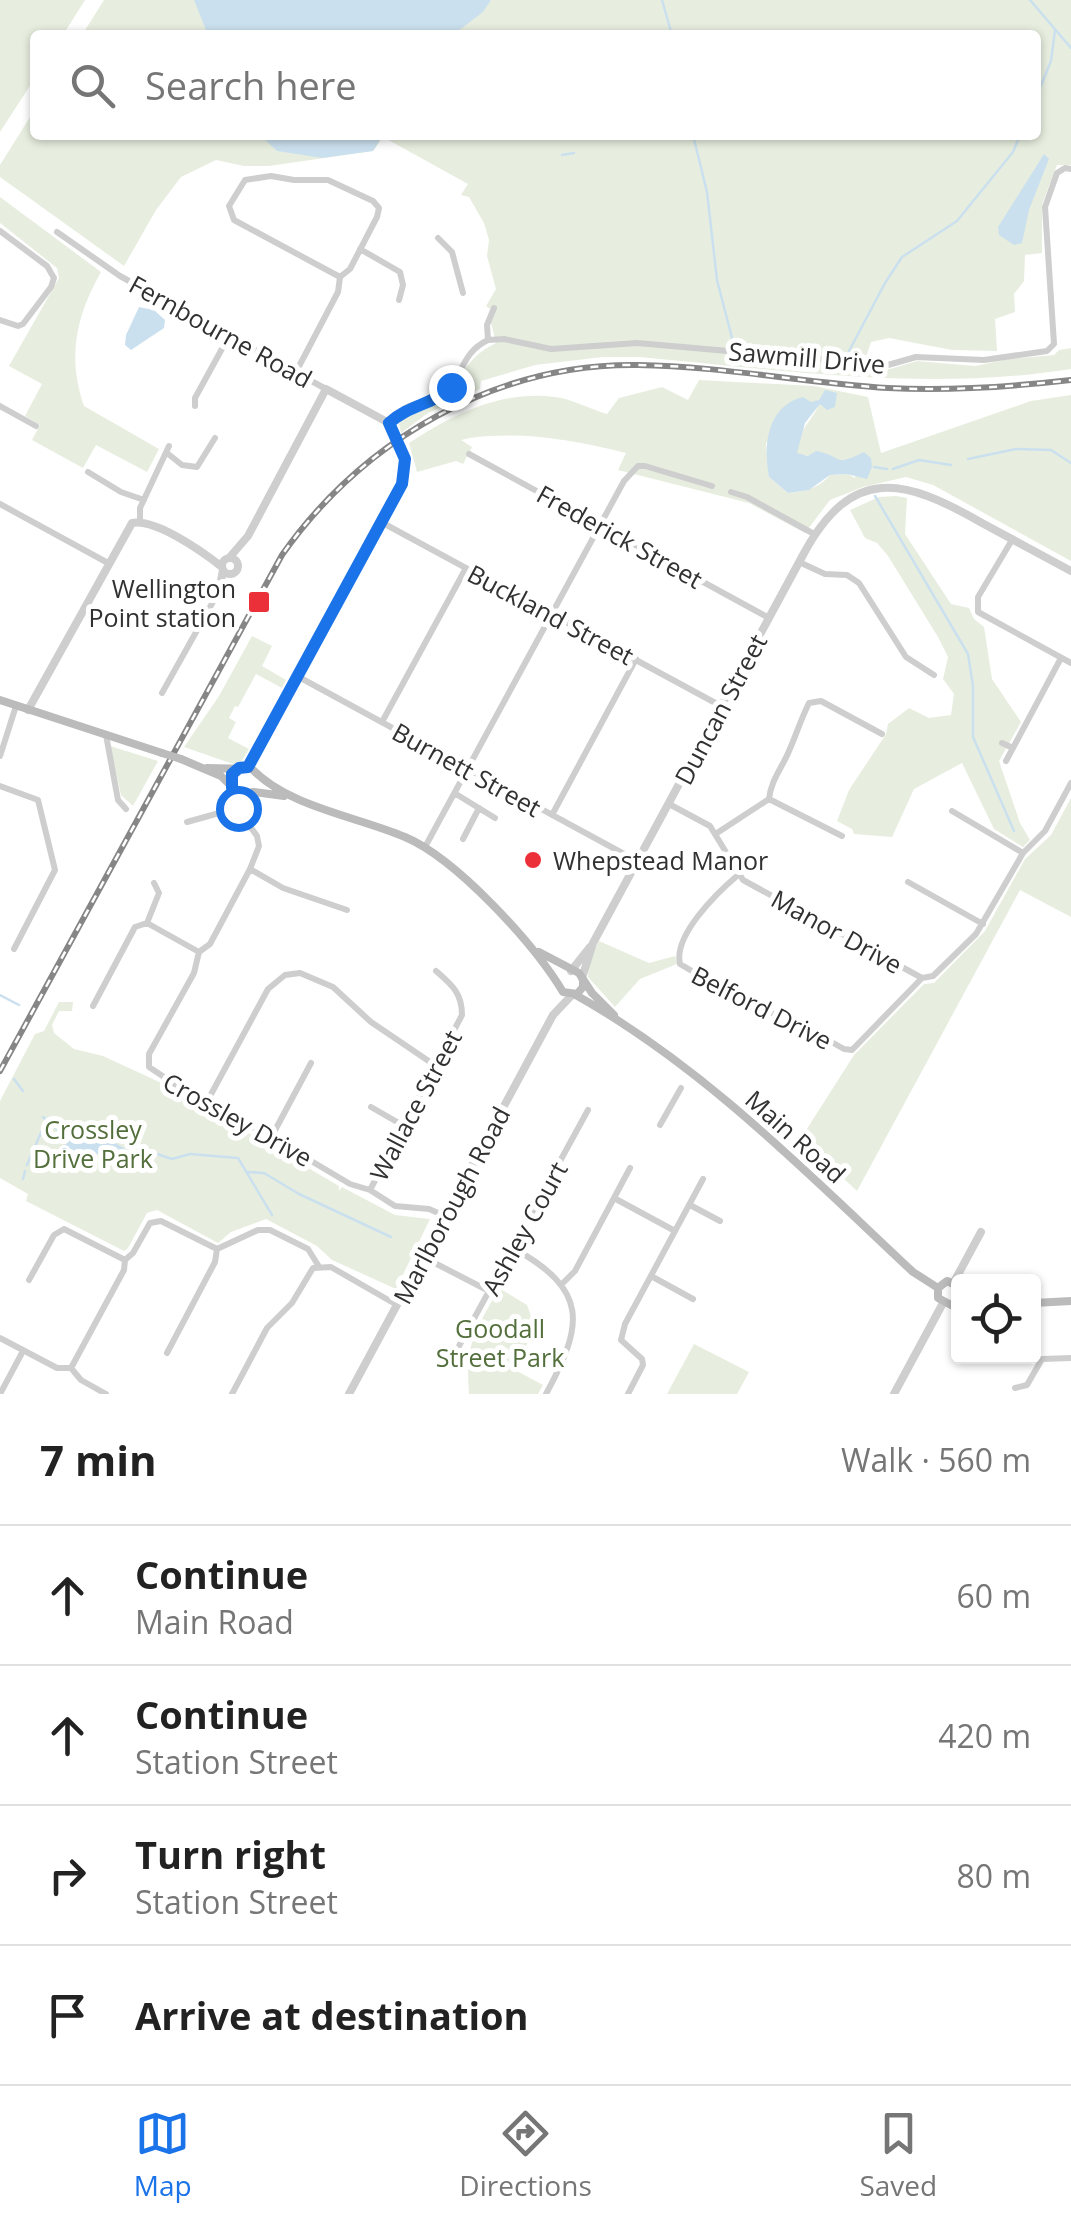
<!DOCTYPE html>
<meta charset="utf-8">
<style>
:root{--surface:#fff;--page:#f2f2f2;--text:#222;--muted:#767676;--line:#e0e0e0;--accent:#1a73e8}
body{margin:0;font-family:"Open Sans",sans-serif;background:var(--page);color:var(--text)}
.controls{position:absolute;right:30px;bottom:30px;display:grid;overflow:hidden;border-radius:10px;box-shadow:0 2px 8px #0004}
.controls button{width:90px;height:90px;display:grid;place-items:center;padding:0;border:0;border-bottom:2px solid var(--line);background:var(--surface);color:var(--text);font:50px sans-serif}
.stop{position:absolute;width:30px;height:30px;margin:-22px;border:8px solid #1a73e8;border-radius:50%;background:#fff}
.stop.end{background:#1a73e8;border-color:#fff;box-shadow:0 2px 10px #0008}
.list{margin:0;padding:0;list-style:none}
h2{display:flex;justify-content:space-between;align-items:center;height:130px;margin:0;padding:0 40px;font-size:42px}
h2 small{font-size:32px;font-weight:400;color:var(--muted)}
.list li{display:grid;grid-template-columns:65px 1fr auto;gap:30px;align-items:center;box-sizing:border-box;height:140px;padding:0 40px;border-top:2px solid var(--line)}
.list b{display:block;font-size:38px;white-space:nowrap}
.list p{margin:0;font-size:32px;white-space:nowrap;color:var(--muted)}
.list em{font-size:32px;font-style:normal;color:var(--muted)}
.icon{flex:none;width:55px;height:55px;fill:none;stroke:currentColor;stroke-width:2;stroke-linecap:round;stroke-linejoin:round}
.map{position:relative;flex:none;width:1071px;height:1394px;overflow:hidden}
.search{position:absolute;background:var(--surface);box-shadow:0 2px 8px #0004;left:30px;right:30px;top:30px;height:110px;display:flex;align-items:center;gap:25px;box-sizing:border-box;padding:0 35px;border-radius:10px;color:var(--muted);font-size:38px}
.sheet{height:690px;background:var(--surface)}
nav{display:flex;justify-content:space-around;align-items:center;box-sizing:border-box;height:140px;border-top:2px solid var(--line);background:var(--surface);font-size:28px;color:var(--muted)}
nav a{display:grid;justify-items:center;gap:5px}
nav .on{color:var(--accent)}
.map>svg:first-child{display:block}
.green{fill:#e7eedf;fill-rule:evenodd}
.water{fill:#cbe0ee}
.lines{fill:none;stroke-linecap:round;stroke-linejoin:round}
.stream{stroke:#cbe0ee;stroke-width:2.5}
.minor{stroke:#cecece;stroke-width:6}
.tertiary{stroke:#cecece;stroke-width:8}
.secondary{stroke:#bbb;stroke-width:8}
.rail-casing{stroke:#868686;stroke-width:6}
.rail{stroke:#fff;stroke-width:2.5;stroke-dasharray:8;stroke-linecap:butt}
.tertiary-bridge{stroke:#cecece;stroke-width:8}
.secondary-bridge{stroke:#bbb;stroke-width:8}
.route{stroke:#1a73e8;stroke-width:12}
.poi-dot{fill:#eb303a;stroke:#fff;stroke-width:4}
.labels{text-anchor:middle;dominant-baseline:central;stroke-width:10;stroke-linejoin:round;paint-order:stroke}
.street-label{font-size:25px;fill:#313131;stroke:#fff}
.poi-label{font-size:25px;fill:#313131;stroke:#fff;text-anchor:end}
.park-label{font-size:25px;fill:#536f3c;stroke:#fff}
</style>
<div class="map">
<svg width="1071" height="1394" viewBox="0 0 1071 1394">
<rect width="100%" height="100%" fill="#fff"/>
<path class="green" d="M0,0H85L63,35H35V78L0,132Z
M104,0H1071V165H1057L1042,204V253L1025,255L1024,281L1014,294L1015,312L995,319L997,351L952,350L889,338L871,342L863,366L890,369L917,361L975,366L1009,359L1054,355L1059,350L1071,348V369C927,392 783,370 639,357H603L535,365L481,381L480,389L428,413L401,433L399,424C409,405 433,410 448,397C454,391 456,383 460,376C470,360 480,351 496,343L491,323L495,312L486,306L496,289L487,256L489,240L484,223L469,197L461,195L468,184L383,137L373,151L269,166H244L216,160L181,177L156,210L124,266L0,177V165L35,109V135H1036V35H82Z
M0,197L101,272C76,316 67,357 84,406L159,449L147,472L96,445L83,468L32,440L40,425L25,416L42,384L9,366L59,278L57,268L0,223Z
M699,380L814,386L868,397L881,453L1031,401L1071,395V561L933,485L906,477L863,487L830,500L805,533L749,503L618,470L626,453C572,440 525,431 470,438L461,440L472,447L463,464L456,461L417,472L409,443C453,415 500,390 555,397C572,399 590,409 607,414L619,398L662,387L688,400ZM820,400C816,419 797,427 797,454L848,462L857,456L855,478L848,474L830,475C818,489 805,491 788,493L769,477L766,443Z
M896,496L907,498L905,534L951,604L969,608L974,619L984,627L992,679L1021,722L999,761L1020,823L1030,840L1023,847L994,829L962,763L914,789L892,837L854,834L852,829L837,821L849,790L886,734L888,724L909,708L929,718L951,715L954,694L943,679L948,657L938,637L888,556L877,543L865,538L850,510L879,497Z
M252,636L272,646L262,666L286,680L282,688L256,674L238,707L235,706L229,718L236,722L228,738L249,749L241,762L233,764L184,747L219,696Z
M110,746L158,761L133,806L121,795Z
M1071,798V917L1020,890L857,1191L797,1135H803L854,1055L924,984L934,983L985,931L1025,859L1051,835Z
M599,941L649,963L675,956L677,964L640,979L615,1007L588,977L589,961Z
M59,1002H73L72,1011H59L52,1025L54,1033L74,1049L103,1056L168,1086L339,1186V1191L342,1187L395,1215L430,1219L396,1289L332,1260L317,1246L266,1219L231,1232L218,1243L157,1210L147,1213L128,1248L124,1251L26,1201L28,1194L0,1178V1101L35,1034L44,1031Z
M499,1288L527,1305L535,1327L515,1370L543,1385L538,1394H469C465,1342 475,1332 499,1288Z
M694,1344L749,1372L737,1394H667Z"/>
<path class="water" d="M194,0H491L483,12L453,35H208Z
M260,135H383L373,151L322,158L277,151Z
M1044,154L1049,159L1029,210L1022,243L1014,245L999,235L998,227Z
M139,307L154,310L165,320L164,328L131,350L125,345L126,335Z
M825,390L837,393L835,407L827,410L820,404L805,423L797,453L808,456L816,451C844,456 832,468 864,452L871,458L872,467L867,479L847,474L830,475L809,490L788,493L769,477C763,445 767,406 803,397L811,402L819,400Z
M76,1136L107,1138L145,1161L130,1169L114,1165L98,1154L71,1161L65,1160L62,1147Z"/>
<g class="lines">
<path class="stream" d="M662,0L672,35
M1030,0L1071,48
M1036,98L1051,61L1055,30
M693,135L707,192L717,280L732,338
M562,155L574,153
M849,351L885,283L902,257L957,221L1013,152L1020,135
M968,459L1016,449L1051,450L1071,463
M874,467L887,469
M893,469L919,460L951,465
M875,496L968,654L973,686V737L1014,831
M0,995L19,1005
M14,1079L23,1091
M43,1117L71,1141
M144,1157L157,1154L172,1159L190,1154L238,1158L272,1215
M27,1165L46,1121
M248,1172L264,1173L299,1194L391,1237
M23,1179L25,1171"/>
<path class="minor" d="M0,231L47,266L54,278L51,287L23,324L18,326L0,320
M57,232L120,276L326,389
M438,238L452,252L463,293
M360,249L400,272L403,285L399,300
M488,340L504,339L551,349L637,343L888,365L916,357L984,360L1047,351L1054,344L1045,207L1057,173L1065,168L1071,169
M296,372L338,292L340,277L350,269L377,217L379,208L373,201L328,180H294L271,176L245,180L229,206L234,220L340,277
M0,406L36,426
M195,406V398L229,336
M389,423C395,418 401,411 407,407C419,401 433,402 444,394C463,379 460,353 488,340L487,325L494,308
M167,453L182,465L197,467L215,438
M469,454L769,618
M88,472L121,492L144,500
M731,492L747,497L814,534
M0,504L108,563
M140,521V508L169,446
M381,522L721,706
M1012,540L978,597V612L1071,663
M799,562L825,574L847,575L859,583L906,657L934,675
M297,676L637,861
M162,693L219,591
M382,722L466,568
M106,735L118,800L126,809
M1002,743L1013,748
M0,756L16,706
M1006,761L1061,658
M0,786L38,800L55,870L14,949
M239,794L237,808L257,836L259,846L250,869L210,944L199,952L194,973L149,1054V1067L188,1093L209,1098L221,1111L248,1126L273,1134L286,1146L350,1184L370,1190L395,1206L429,1209L445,1216
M456,794L495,818
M769,799L842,836
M669,804L710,826L743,880L922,978
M952,811L1023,853
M552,815L636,659
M187,822L237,808
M717,833L769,799C771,780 782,768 789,751C796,735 801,719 809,703L821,701L882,734
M463,839L479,808
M425,847L624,481L638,466H645L712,486
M250,869L283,888L347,910
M738,875C718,892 673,935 680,964L751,1006L792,1020L844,1049L852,1050L922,978L933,976L976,934L1023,853L1045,831L1071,783
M908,882L983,924
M147,923L199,952
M93,1006L135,927L147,923L159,893L154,883
M209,1098L268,989L285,975L300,973L333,987L371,1022L436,1066
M371,1107L404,1126
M660,1125L681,1088
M273,1134L311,1063
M370,1190L462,1015C462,993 452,985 436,971
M614,1198L675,1231
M690,1205L720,1221
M513,1248C589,1290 584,1324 546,1394
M217,1249L258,1230H270L308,1249L318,1265
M423,1257L489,1291
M651,1276L693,1299
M29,1280L54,1235L64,1229L125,1260
M562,1284L575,1271L630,1168
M0,1338L57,1368H71L81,1380L106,1394
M459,1346L588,1110
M167,1353L215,1262L217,1249
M71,1368L124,1270L125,1260L133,1253L150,1223L161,1221L217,1249
M1015,1388L1027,1385L1042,1359L1071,1358
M0,1394L23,1351
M232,1394L267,1328L292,1303L313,1268L331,1267L397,1305
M628,1394L643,1365L642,1359L621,1340L625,1324L703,1179"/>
<path class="tertiary" d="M222 566a8 8 0 1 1 16 0a8 8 0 1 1-16 0Z
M229,558L248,536L326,389L389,423L395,433
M219,591L223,570
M28,710L132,523C155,518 203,552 222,567
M248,767L402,484L405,474L402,449
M571,971L590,947
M582,978L593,943L803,555C852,464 904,478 982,523C1012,539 1041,555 1071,571
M954,1282L981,1232
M349,1394L553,1015L572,995
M894,1394L943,1303"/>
<path class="secondary" d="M0,700L162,753
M181,759L221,776L239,794L254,792L284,796
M207,768L252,769C289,807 355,816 405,837C457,859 534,944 563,992L577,994L583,987V980
M539,952L579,973L592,993L614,1015
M574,994C703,1066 806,1172 913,1272L938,1288
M938,1288V1298L951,1305L958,1300
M938,1288L947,1281L958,1286
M1034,1303L1071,1301"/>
<g class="rail-casing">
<path id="rail" d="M0,1071L282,555C363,440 495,363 638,365C721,366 805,383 888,388C950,391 1010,387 1071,380"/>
</g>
<use href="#rail" class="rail"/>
<path class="tertiary-bridge" d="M395,433L402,449"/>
<path class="secondary-bridge" d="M162,753L181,759"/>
</g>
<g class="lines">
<path class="route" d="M238,808V794L232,788V774L239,768L248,767L402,484L405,459L389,423C412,403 431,406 451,387"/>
</g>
<g class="poi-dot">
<rect x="247" y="590" width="24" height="24" rx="5"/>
<circle cx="533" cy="860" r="10"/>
</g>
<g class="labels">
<g class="street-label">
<text transform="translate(221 331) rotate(29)">Fernbourne Road</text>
<text transform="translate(807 357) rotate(5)">Sawmill Drive</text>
<text transform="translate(620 536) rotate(29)">Frederick Street</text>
<text transform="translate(551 614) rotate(28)">Buckland Street</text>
<text transform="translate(720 709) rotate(-62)">Duncan Street</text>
<text transform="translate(467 769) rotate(29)">Burnett Street</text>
<text transform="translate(837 931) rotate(29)">Manor Drive</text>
<text transform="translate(762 1007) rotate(27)">Belford Drive</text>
<text transform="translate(415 1105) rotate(-62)">Wallace Street</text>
<text transform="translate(238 1119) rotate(29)">Crossley Drive</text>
<text transform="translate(796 1136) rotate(42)">Main Road</text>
<text transform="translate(451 1205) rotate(-62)">Marlborough Road</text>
<text transform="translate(524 1228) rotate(-61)">Ashley Court</text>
</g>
<g class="poi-label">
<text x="236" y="588">Wellington<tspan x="236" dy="29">Point station</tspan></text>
<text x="553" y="860" text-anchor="start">Whepstead Manor</text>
</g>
<g class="park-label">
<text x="93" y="1129">Crossley<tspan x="93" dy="29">Drive Park</tspan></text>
<text x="500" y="1328">Goodall<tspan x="500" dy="29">Street Park</tspan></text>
</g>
</g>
</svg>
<div class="controls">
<button><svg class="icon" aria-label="locate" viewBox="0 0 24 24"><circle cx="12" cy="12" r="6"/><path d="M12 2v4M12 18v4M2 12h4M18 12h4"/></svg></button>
</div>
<div class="stop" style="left:238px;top:808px"></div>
<div class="stop end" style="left:451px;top:387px"></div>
<div class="search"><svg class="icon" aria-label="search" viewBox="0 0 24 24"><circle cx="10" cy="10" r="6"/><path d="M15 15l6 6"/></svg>Search here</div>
</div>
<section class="sheet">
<h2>7 min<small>Walk · 560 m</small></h2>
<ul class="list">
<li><svg class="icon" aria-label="ahead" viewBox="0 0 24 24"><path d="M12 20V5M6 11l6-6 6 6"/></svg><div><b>Continue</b><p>Main Road</p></div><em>60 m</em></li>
<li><svg class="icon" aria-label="ahead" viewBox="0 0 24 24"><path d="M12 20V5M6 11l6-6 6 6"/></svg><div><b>Continue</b><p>Station Street</p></div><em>420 m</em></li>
<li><svg class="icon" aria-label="right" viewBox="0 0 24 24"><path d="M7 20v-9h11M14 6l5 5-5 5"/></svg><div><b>Turn right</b><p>Station Street</p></div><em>80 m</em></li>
<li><svg class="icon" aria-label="arrive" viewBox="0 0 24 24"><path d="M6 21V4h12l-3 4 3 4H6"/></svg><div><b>Arrive at destination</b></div></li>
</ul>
</section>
<nav>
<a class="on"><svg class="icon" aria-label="map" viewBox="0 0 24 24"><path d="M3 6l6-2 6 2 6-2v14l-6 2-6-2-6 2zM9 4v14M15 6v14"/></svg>Map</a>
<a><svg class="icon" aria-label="directions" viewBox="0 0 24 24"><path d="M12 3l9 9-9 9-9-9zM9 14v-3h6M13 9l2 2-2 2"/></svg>Directions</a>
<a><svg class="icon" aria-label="saved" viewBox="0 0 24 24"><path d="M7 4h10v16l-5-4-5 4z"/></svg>Saved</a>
</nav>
